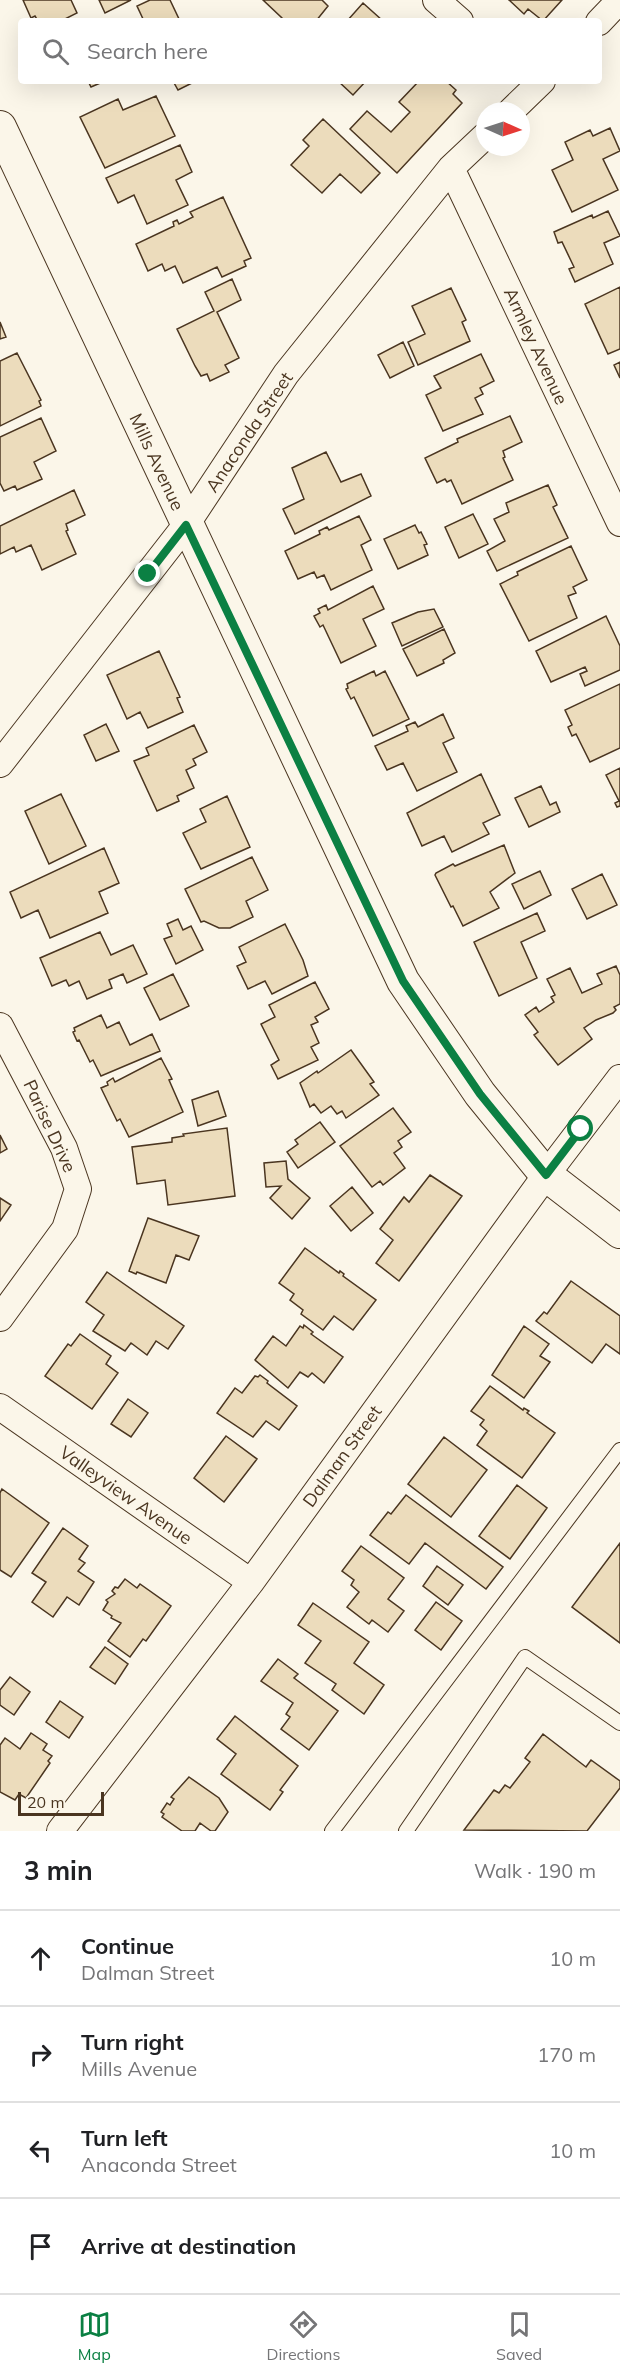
<!DOCTYPE html>
<meta charset="utf-8">
<style>
:root{--surface:#fff;--page:#f6f6f6;--text:#202124;--muted:#757577;--line:#e0e0e0;--accent:#0b8043}
body{margin:0;font-family:Mulish,sans-serif;background:var(--page);color:var(--text)}
.compass{position:absolute;left:476px;top:102px;width:54px;height:54px;border-radius:50%;background:var(--surface);box-shadow:0 6px 24px #0002;rotate:93deg}
.scale{position:absolute;left:18px;bottom:15px;width:86px;box-sizing:border-box;padding-left:6px;border:3px solid #4a3520;border-top:0;font-size:16px;line-height:21px;white-space:nowrap;color:#4a3520;-webkit-text-stroke:4px #fbf6e9;paint-order:stroke}
.stop{position:absolute;width:18px;height:18px;margin:-14px;border:4px solid #0b8043;border-radius:50%;background:#fff}
.stop.end{background:#0b8043;border-color:#fff;box-shadow:0 2px 6px #0008}
.list{margin:0;padding:0;list-style:none}
h2{display:flex;justify-content:space-between;align-items:center;height:78px;margin:0;padding:0 24px;font-size:26px}
h2 small{font-size:20px;font-weight:400;color:var(--muted)}
.list li{display:grid;grid-template-columns:39px 1fr auto;gap:18px;align-items:center;box-sizing:border-box;height:96px;padding:0 24px;border-top:2px solid var(--line)}
.list b{display:block;font-size:22px;white-space:nowrap}
.list p{margin:0;font-size:20px;white-space:nowrap;color:var(--muted)}
.list em{font-size:20px;font-style:normal;color:var(--muted)}
.icon{flex:none;width:33px;height:33px;fill:none;stroke:currentColor;stroke-width:2;stroke-linecap:round;stroke-linejoin:round}
.map{position:relative;flex:none;width:620px;height:1831px;overflow:hidden}
.search{position:absolute;background:var(--surface);box-shadow:0 6px 24px #0002;left:18px;right:18px;top:18px;height:66px;display:flex;align-items:center;gap:15px;box-sizing:border-box;padding:0 21px;border-radius:6px;color:var(--muted);font-size:22px}
.sheet{height:462px;background:var(--surface)}
nav{display:flex;justify-content:space-around;align-items:center;box-sizing:border-box;height:84px;border-top:2px solid var(--line);background:var(--surface);font-size:16px;color:var(--muted)}
nav a{display:grid;justify-items:center;gap:3px}
nav .on{color:var(--accent)}
.map>svg:first-child{display:block}
.building{fill:#ecdcbc;stroke:#4a3520;stroke-width:1.5}
.lines{fill:none;stroke-linecap:round;stroke-linejoin:round}
.service-casing{stroke:#4a3520;stroke-width:16}
.minor-casing{stroke:#4a3520;stroke-width:28}
.tertiary-casing{stroke:#4a3520;stroke-width:34}
.service{stroke:#fbf6e9;stroke-width:14}
.minor{stroke:#fbf6e9;stroke-width:26}
.tertiary{stroke:#fbf6e9;stroke-width:32}
.route{stroke:#0b8043;stroke-width:8}
.labels{text-anchor:middle;dominant-baseline:central;stroke-width:4.5;stroke-linejoin:round;paint-order:stroke}
.street-label{font-size:18px;fill:#4a3520;stroke:#fbf6e9}
</style>
<div class="map">
<svg width="620" height="1831" viewBox="0 0 620 1831">
<rect width="100%" height="100%" fill="#fbf6e9"/>
<path class="building" d="M23,0H71L77,13L61,21H38L35,16L31,18Z
M99,0H131L105,13Z
M150,0H170L179,19L175,21H144L137,6Z
M263,0H322L328,6L316,21H281L282,18Z
M509,0H562L543,21L528,9L524,14Z
M363,3L383,21H347Z
M88,81H105L91,87Z
M173,81H196L178,90Z
M338,81H366L353,95Z
M419,81H446L456,90L453,94L462,103L397,173L350,129L367,111L391,132L410,112L399,102Z
M156,96L175,136L105,168L80,117L118,99L123,110Z
M323,119L380,173L361,193L340,174L322,193L291,165L309,146L303,140Z
M610,128L620,151L603,159L618,190L572,212L552,170L573,160L565,142L590,130L593,136Z
M180,145L192,172L176,180L188,205L147,224L134,195L118,203L106,178Z
M223,197L251,258L244,261L246,266L222,277L217,267L183,283L175,266L165,271L162,264L148,271L136,244L174,226L173,222L177,220L179,224L193,217L190,212Z
M608,211L620,236L604,243L613,264L575,282L569,269L574,267L562,242L558,243L554,232L592,215L593,218Z
M232,279L241,300L217,312L239,358L225,365L229,372L210,381L207,374L201,376L195,366L177,329L214,311L205,292Z
M620,287V349L608,354L585,304Z
M451,288L466,320L462,322L470,341L418,365L408,342L425,334L412,306Z
M0,322L6,337L0,339Z
M403,342L414,366L390,378L378,355Z
M17,353L41,400L39,401L41,406L0,426V361Z
M481,354L494,381L480,388L483,394L475,398L483,414L443,431L426,395L441,388L434,376Z
M620,362V378L614,365Z
M510,416L522,442L503,451L505,457L503,458L513,480L462,504L451,480L447,482L445,479L437,483L425,458L458,442L457,439Z
M41,418L56,451L34,462L42,479L17,490L15,486L4,491L0,483V437Z
M326,452L341,482L361,474L371,496L295,534L283,509L304,499L292,468Z
M548,485L557,505L553,507L568,538L497,571L487,551L505,541L494,519L509,512L506,503Z
M74,490L85,515L66,524L68,530L66,531L76,554L42,570L31,545L16,552L14,547L0,554V526Z
M473,514L488,544L459,558L445,527Z
M359,516L371,540L361,545L372,570L331,590L324,575L317,578L314,572L298,579L285,551L320,534L319,531L327,527L329,530Z
M415,525L419,533L421,532L427,544L424,545L428,555L398,569L384,539Z
M571,546L587,580L573,587L576,593L568,596L577,618L529,641L500,584L518,575L517,572Z
M373,586L384,609L363,619L376,646L341,663L323,625L320,627L314,616L320,613L318,609L326,605L328,610Z
M434,609L443,627L402,646L392,623L418,612Z
M606,616L620,646V670L585,686L580,674L587,671L585,667L551,682L536,651Z
M444,629L455,653L443,660L444,663L417,676L403,649Z
M159,651L180,697L177,698L183,712L148,728L140,712L127,719L107,675Z
M374,671L376,676L385,671L409,719L373,736L354,697L351,699L346,689L348,688L347,684Z
M620,684V748L590,762L576,734L572,736L568,727L572,725L565,710Z
M443,714L454,738L443,743L457,772L417,791L403,763L387,770L375,746L408,731L406,726L415,722L418,727Z
M106,724L119,751L96,761L84,735Z
M194,725L207,752L193,759L196,765L186,770L194,788L177,796L179,801L157,811L134,761L149,755L146,748Z
M620,768V806L617,807L615,803L619,801L606,775Z
M481,774L500,815L483,823L489,834L452,852L444,836L422,846L407,813Z
M541,786L550,805L556,802L560,812L529,827L515,798Z
M61,794L86,846L49,864L25,811Z
M227,796L250,847L201,869L183,833L206,822L200,809Z
M504,845L515,873L490,892L499,908L463,926L453,906L451,907L435,875L436,873L453,864L455,866Z
M104,848L119,883L99,892L108,913L50,938L38,910L21,918L10,892Z
M252,857L268,890L246,901L253,917L230,928H219L204,921L201,922L185,889Z
M540,871L551,895L524,909L512,884Z
M602,874L617,905L587,919L572,889Z
M537,913L545,931L521,942L537,978L499,996L474,942Z
M178,919L183,930L191,926L203,950L176,964L164,939L172,936L167,924Z
M285,924L303,960L308,976L272,994L265,981L248,989L237,966L246,962L239,947Z
M100,932L111,955L133,945L147,974L127,983L123,974L109,980L112,988L87,999L79,981L69,986L66,980L52,986L40,958Z
M616,966L620,975V1004L614,1007L616,1010L613,1013L596,1020L584,1028L592,1039L558,1065L534,1035L538,1032L525,1015L536,1007L539,1012L554,1002L551,997L555,995L547,979L570,968L582,993L602,984L597,974Z
M173,974L189,1006L160,1020L144,988Z
M315,982L329,1009L315,1017L318,1022L311,1025L319,1043L311,1047L318,1060L278,1079L271,1065L279,1060L261,1024L275,1017L269,1005Z
M101,1015L107,1028L119,1022L130,1045L152,1034L160,1051L101,1076L93,1060L90,1062L79,1040L77,1041L73,1032L75,1031L74,1028Z
M351,1050L374,1082L370,1084L379,1095L346,1118L342,1111L337,1114L331,1106L321,1113L314,1104L310,1107L300,1083L317,1071L318,1073Z
M161,1058L172,1079L169,1080L183,1112L129,1137L120,1119L117,1121L101,1088L108,1085L107,1082L113,1078L115,1082Z
M218,1091L226,1116L198,1126L192,1100Z
M393,1108L411,1132L398,1141L402,1147L394,1153L405,1168L383,1185L380,1181L372,1187L340,1146Z
M320,1122L335,1142L298,1168L287,1152L298,1144L295,1140Z
M227,1128L235,1196L168,1205L165,1180L137,1184L132,1147L172,1142V1138L184,1136L183,1134Z
M0,1135L7,1149L0,1153Z
M286,1161L288,1179L310,1198L292,1219L270,1198L281,1186L266,1187L264,1163Z
M430,1175L462,1196L399,1281L376,1263L393,1240L380,1229L404,1197L409,1202Z
M352,1187L373,1213L351,1231L330,1206Z
M0,1198L11,1205L0,1221Z
M148,1218L199,1236L189,1260L176,1255L166,1283L137,1272L136,1274L129,1271Z
M305,1248L339,1273L340,1271L344,1274L343,1276L376,1300L353,1330L334,1316L323,1330L301,1314L303,1310L290,1300L294,1294L279,1283Z
M107,1272L184,1326L168,1349L156,1341L147,1355L131,1343L125,1351L93,1331L104,1315L86,1302Z
M571,1281L620,1316V1354L606,1344L592,1363L536,1321L544,1312L547,1314Z
M304,1325L313,1332L311,1334L343,1357L324,1383L312,1373L308,1377L300,1372L288,1388L255,1360L273,1336L286,1346L300,1326L303,1328Z
M524,1326L549,1344L540,1356L550,1362L524,1398L492,1375Z
M80,1334L111,1356L106,1364L118,1373L92,1409L45,1376L68,1344L71,1346Z
M260,1375L268,1381L267,1383L297,1406L279,1430L266,1421L253,1437L217,1413L235,1388L242,1393L255,1376L258,1377Z
M490,1386L523,1410L524,1408L529,1411L527,1413L555,1433L522,1478L477,1445L487,1431L480,1425L484,1420L471,1411Z
M128,1399L148,1413L131,1437L111,1424Z
M226,1436L257,1459L224,1502L194,1478Z
M444,1437L487,1470L451,1517L408,1484Z
M517,1485L547,1508L510,1559L479,1536Z
M2,1489L49,1523L11,1577L0,1570V1493Z
M406,1495L503,1567L486,1589L425,1543L409,1564L370,1535L388,1512L391,1514Z
M63,1528L88,1546L79,1559L85,1563L78,1571L94,1582L79,1605L67,1597L53,1617L32,1602L46,1582L32,1573Z
M620,1543V1643L572,1607Z
M361,1546L404,1578L388,1599L404,1611L388,1632L372,1620L369,1624L347,1607L359,1592L351,1585L354,1580L342,1571Z
M437,1566L463,1585L448,1605L423,1586Z
M125,1579L137,1588L140,1584L171,1606L146,1641L143,1639L130,1657L108,1641L121,1623L111,1618L112,1616L103,1610L108,1602L106,1600L115,1594L112,1591L115,1587L118,1588Z
M436,1602L462,1621L441,1650L415,1630Z
M313,1603L369,1642L354,1663L384,1685L364,1714L332,1690L336,1684L305,1663L321,1641L298,1625Z
M105,1647L128,1664L115,1684L90,1667Z
M278,1659L298,1674L294,1678L338,1711L309,1750L281,1729L290,1717L286,1714L293,1703L261,1681Z
M10,1677L30,1692L14,1715L0,1705V1690Z
M60,1701L83,1717L69,1738L46,1722Z
M235,1716L298,1766L280,1790L283,1792L270,1810L221,1774L236,1754L217,1739Z
M31,1733L47,1744L43,1750L52,1756L48,1761L50,1763L26,1798L19,1794L15,1800L0,1792V1745L5,1738L20,1749Z
M543,1734L586,1767L591,1760L620,1781V1788L587,1831L464,1830L494,1790L499,1793L505,1785L510,1788L530,1762L525,1758Z
M189,1777L219,1798L228,1812L215,1831H211L200,1823L195,1831H182L162,1817L164,1814L161,1812L167,1803L170,1805L174,1799L171,1797Z"/>
<g class="lines">
<g class="service-casing">
<path id="service" d="M332,1831L620,1450
M406,1831L525,1657L620,1723"/>
</g>
<g class="minor-casing">
<path id="minor" d="M436,0L460,21
M599,22L620,0
M511,111L542,81
M451,168L620,523
M0,764L186,525L286,374L451,168L485,136
M0,1026L64,1148L78,1189L65,1229L0,1318
M0,1407L251,1582
M60,1831L251,1582L546,1175L620,1078"/>
</g>
<g class="tertiary-casing">
<path id="tertiary" d="M0,127L403,981L480,1094L546,1175L620,1232"/>
</g>
<use href="#service" class="service"/>
<use href="#minor" class="minor"/>
<use href="#tertiary" class="tertiary"/>
</g>
<g class="lines">
<path class="route" d="M148,574L186,525L403,981L480,1094L546,1175L581,1129"/>
</g>
<g class="labels">
<g class="street-label">
<text transform="translate(536 346) rotate(65)">Armley Avenue</text>
<text transform="translate(249 432) rotate(-56)">Anaconda Street</text>
<text transform="translate(157 462) rotate(65)">Mills Avenue</text>
<text transform="translate(50 1126) rotate(65)">Parise Drive</text>
<text transform="translate(342 1456) rotate(-54)">Dalman Street</text>
<text transform="translate(126 1495) rotate(35)">Valleyview Avenue</text>
</g>
</g>
</svg>
<svg class="compass" viewBox="-18 -18 36 36"><path d="M0-13l5 13h-10z" fill="#e53935"/><path d="M0 13l5-13h-10z" fill="#757577"/></svg>
<div class="scale">20 m</div>
<div class="stop" style="left:581px;top:1129px"></div>
<div class="stop end" style="left:148px;top:574px"></div>
<div class="search"><svg class="icon" aria-label="search" viewBox="0 0 24 24"><circle cx="10" cy="10" r="6"/><path d="M15 15l6 6"/></svg>Search here</div>
</div>
<section class="sheet">
<h2>3 min<small>Walk · 190 m</small></h2>
<ul class="list">
<li><svg class="icon" aria-label="ahead" viewBox="0 0 24 24"><path d="M12 20V5M6 11l6-6 6 6"/></svg><div><b>Continue</b><p>Dalman Street</p></div><em>10 m</em></li>
<li><svg class="icon" aria-label="right" viewBox="0 0 24 24"><path d="M7 20v-9h11M14 6l5 5-5 5"/></svg><div><b>Turn right</b><p>Mills Avenue</p></div><em>170 m</em></li>
<li><svg class="icon" aria-label="left" viewBox="0 0 24 24"><path d="M17 20v-9H6M10 6l-5 5 5 5"/></svg><div><b>Turn left</b><p>Anaconda Street</p></div><em>10 m</em></li>
<li><svg class="icon" aria-label="arrive" viewBox="0 0 24 24"><path d="M6 21V4h12l-3 4 3 4H6"/></svg><div><b>Arrive at destination</b></div></li>
</ul>
</section>
<nav>
<a class="on"><svg class="icon" aria-label="map" viewBox="0 0 24 24"><path d="M3 6l6-2 6 2 6-2v14l-6 2-6-2-6 2zM9 4v14M15 6v14"/></svg>Map</a>
<a><svg class="icon" aria-label="directions" viewBox="0 0 24 24"><path d="M12 3l9 9-9 9-9-9zM9 14v-3h6M13 9l2 2-2 2"/></svg>Directions</a>
<a><svg class="icon" aria-label="saved" viewBox="0 0 24 24"><path d="M7 4h10v16l-5-4-5 4z"/></svg>Saved</a>
</nav>
